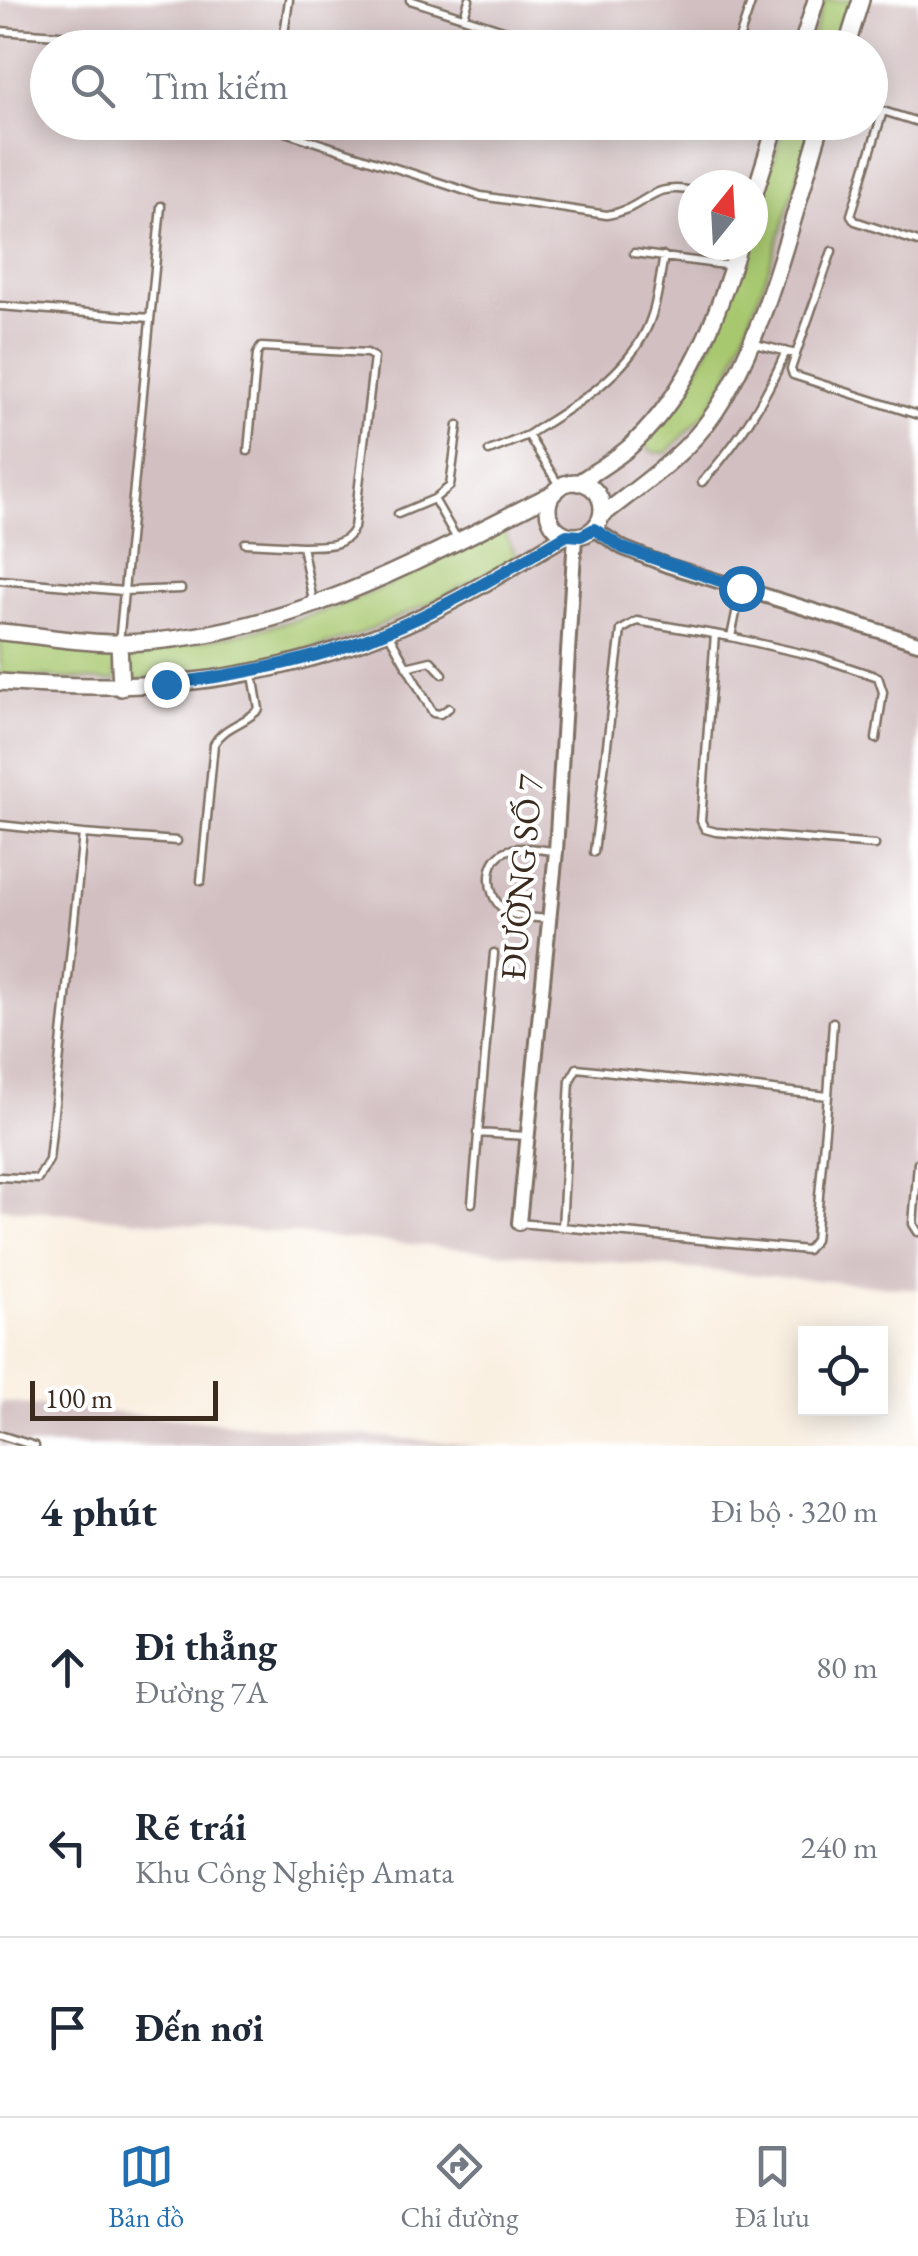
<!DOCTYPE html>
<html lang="vi">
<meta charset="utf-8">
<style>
:root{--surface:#fff;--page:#f6f6f7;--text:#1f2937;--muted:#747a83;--line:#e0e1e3;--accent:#1f6fb2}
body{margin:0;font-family:"EB Garamond",serif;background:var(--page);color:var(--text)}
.controls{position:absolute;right:30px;bottom:30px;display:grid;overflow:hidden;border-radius:0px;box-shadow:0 5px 25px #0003}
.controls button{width:90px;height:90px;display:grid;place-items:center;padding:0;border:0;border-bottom:2px solid var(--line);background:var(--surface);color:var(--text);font:50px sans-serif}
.compass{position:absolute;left:678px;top:170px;width:90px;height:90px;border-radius:50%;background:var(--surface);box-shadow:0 5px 25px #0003;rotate:18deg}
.scale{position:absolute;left:30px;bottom:25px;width:188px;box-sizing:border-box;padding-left:10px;border:5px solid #3b2a1e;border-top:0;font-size:28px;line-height:35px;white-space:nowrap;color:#3b2a1e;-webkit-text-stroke:8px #fff;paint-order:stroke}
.stop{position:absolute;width:30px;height:30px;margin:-22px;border:8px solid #1f6fb2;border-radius:50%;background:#fff}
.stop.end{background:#1f6fb2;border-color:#fff;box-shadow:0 2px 10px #0008}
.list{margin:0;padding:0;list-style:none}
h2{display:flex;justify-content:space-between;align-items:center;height:130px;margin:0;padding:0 40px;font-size:42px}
h2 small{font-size:32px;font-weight:400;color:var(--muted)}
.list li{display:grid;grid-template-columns:65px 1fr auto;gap:30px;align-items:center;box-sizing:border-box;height:180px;padding:0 40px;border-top:2px solid var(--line)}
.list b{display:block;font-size:38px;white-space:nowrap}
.list p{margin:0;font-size:32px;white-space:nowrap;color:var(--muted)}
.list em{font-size:32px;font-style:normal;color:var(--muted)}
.icon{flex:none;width:55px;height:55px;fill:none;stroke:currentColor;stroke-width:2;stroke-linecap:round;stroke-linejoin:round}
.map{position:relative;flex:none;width:918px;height:1446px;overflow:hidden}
.search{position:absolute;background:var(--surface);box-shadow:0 5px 25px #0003;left:30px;right:30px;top:30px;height:110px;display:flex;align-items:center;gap:25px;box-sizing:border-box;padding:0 35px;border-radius:55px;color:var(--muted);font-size:38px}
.sheet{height:670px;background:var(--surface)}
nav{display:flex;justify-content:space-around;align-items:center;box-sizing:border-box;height:140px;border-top:2px solid var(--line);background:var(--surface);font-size:28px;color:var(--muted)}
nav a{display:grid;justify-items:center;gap:5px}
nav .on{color:var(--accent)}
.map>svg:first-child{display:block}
.industrial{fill:#d2bfc1;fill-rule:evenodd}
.green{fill:#a8c870;stroke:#727947;stroke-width:2.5}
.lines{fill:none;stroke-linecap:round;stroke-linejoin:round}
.service-casing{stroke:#7e6f63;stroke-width:11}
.minor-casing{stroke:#7e6f63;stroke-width:18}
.tertiary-casing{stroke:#7e6f63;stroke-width:20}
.service{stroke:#fff;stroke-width:6}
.minor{stroke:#fff;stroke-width:12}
.tertiary{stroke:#fff;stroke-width:15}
.route{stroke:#1f6fb2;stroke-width:12}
.labels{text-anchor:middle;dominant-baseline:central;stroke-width:8;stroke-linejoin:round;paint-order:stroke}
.street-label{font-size:35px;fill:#3b2a1e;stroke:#fff}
</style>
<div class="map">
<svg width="918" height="1446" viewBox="0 0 918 1446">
<rect width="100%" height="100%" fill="#fff"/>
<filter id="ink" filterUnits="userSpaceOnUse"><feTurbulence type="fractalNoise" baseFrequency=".01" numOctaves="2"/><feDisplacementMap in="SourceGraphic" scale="20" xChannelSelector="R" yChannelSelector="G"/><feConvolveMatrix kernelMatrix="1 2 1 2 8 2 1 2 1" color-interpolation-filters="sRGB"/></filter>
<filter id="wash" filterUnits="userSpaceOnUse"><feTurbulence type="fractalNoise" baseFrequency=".0048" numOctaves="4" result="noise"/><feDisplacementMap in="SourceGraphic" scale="40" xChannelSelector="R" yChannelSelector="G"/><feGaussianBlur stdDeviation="2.25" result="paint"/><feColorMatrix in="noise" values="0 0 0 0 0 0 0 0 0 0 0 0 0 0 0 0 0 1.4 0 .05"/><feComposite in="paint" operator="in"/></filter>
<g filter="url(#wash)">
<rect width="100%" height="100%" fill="#faf0e2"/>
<path class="industrial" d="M0,0H918V1289L0,1208ZM48,48H870V122H48ZM693,185H753V245H693Z
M0,1402L481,1446H0Z"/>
<path class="green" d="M824,0H853L838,47L809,48Z
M785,123H815L768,271L727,379L708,410L667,453L652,452L644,443C698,381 724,324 747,245H753V225Z
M501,527L517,557L432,602L355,636L251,666L125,681L124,650C209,643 291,627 370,593C415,574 457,548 501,527Z
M0,639L115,650L116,681L0,675Z"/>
</g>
<g filter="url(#ink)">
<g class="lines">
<g class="service-casing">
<path id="service" d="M410,0L559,48
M464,17L469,0
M0,31L117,39
M282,48L289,0
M736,48L752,0
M870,107L883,111L851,215L855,221L918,242
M883,111L918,122
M275,122L285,132L481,196L607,215C646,209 649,181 693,191
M634,253L732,266
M0,306L150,318
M751,343L796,354L832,251
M796,354L791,369L793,375L918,415
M248,451L257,354L261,347L367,353L374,357L354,528C344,549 322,545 302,546L313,601
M489,451L528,435
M702,482C739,442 765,401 786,351
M560,487L528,435C571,407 621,380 645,332C657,309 659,281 664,256
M434,499L450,486L458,425
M398,514L434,499L457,539
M245,543L302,546
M0,580L123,591L181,589
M388,633L433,713L440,714L449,708
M715,634L701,821L705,829L716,832L875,845
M731,637L818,657L878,677L883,692L876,739
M119,643L161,206
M406,667L431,661L443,674
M0,825L83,834L49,1160L38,1179L0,1177
M83,834L177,841
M594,852L621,630L637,621L731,637L741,589
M201,881L214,744C225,725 245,724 259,709L253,675
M547,919C532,917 513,918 501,907C486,893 485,860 506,851C520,845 540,850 554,851
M477,1133L527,1136
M918,1163L913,1224L918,1232
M472,1203L494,953
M519,1223L807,1250L815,1240L828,1096
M562,1228L570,1080L577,1068L828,1096L833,1022
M0,1435L35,1446"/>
</g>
<g class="minor-casing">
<path id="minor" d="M594,529L623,548L666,565L918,643
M519,1223L556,851L575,536"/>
</g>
<g class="tertiary-casing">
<path id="tertiary" d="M801,48L816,0
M846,48L861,0
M753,199L777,122
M548 509a27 27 0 1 1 54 0a27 27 0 1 1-54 0Z
M578,483C597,470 619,458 635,442C690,389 718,316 739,245
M601,516C641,485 687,454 715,412C766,337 794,211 822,122
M0,632C40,635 82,644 122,643C284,638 413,563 554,493
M119,643L121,688
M0,682C136,693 257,684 384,633C448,608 508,569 567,535"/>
</g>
<use href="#service" class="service"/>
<use href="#minor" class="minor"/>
<use href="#tertiary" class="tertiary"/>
</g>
</g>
<g class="lines" filter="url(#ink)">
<path class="route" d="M166,684C240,675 313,661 383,633C447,608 508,569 567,535L581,536L594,529L623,548L741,588"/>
</g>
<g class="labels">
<g class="street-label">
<text transform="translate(521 877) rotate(-85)">ĐƯỜNG SỐ 7</text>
</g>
</g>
</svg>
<div class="controls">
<button><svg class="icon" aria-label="locate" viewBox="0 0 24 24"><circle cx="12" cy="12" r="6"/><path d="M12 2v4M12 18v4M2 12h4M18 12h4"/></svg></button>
</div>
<svg class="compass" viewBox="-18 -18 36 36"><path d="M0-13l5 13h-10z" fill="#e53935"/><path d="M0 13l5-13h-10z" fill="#747a83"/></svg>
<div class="scale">100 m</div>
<div class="stop" style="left:741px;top:588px"></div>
<div class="stop end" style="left:166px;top:684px"></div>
<div class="search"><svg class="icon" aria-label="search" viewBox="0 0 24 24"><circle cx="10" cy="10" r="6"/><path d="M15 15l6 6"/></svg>Tìm kiếm</div>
</div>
<section class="sheet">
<h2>4 phút<small>Đi bộ · 320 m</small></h2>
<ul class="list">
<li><svg class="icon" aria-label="ahead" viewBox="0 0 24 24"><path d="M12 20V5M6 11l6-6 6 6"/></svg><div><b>Đi thẳng</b><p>Đường 7A</p></div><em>80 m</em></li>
<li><svg class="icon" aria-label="left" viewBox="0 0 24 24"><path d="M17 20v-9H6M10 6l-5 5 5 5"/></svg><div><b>Rẽ trái</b><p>Khu Công Nghiệp Amata</p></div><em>240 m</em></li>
<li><svg class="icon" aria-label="arrive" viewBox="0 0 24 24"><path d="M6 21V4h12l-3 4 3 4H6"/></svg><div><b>Đến nơi</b></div></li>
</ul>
</section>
<nav>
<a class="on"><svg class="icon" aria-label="map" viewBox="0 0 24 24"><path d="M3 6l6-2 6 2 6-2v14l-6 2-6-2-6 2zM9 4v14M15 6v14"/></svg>Bản đồ</a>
<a><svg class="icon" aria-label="directions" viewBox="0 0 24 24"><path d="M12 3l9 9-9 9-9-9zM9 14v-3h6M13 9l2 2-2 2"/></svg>Chỉ đường</a>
<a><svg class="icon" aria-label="saved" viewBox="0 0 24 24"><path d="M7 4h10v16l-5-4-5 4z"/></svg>Đã lưu</a>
</nav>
